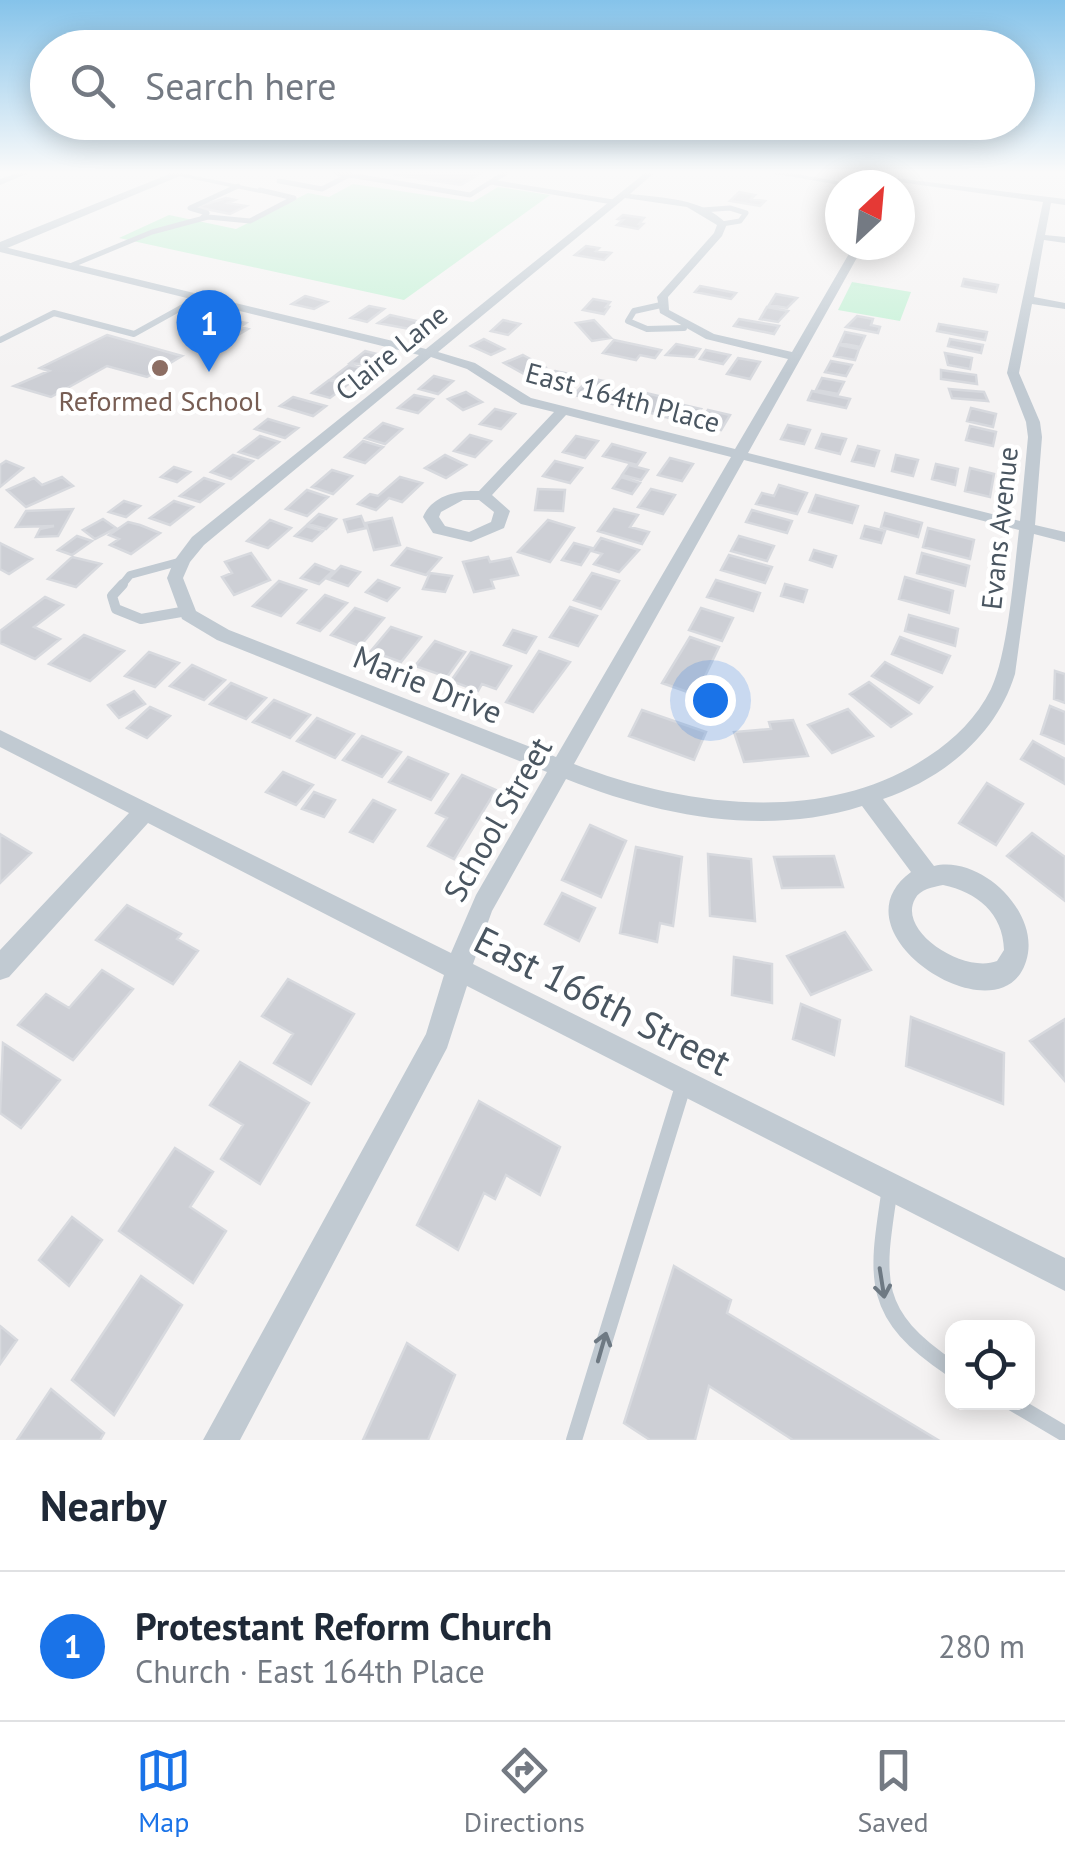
<!DOCTYPE html>
<meta charset="utf-8">
<style>
:root{--surface:#fff;--page:#f6f6f7;--text:#1f2937;--muted:#747a83;--line:#e0e1e3;--accent:#1a73e8}
body{margin:0;font-family:"PT Sans",sans-serif;background:var(--page);color:var(--text)}
.controls{position:absolute;right:30px;bottom:30px;display:grid;overflow:hidden;border-radius:20px;box-shadow:0 5px 25px #0003}
.controls button{width:90px;height:90px;display:grid;place-items:center;padding:0;border:0;border-bottom:2px solid var(--line);background:var(--surface);color:var(--text);font:50px sans-serif}
.compass{position:absolute;left:825px;top:170px;width:90px;height:90px;border-radius:50%;background:var(--surface);box-shadow:0 5px 25px #0003;rotate:26deg}
.you{position:absolute;left:710px;top:700px;width:35px;height:35px;margin:-25px;border:8px solid #fff;border-radius:50%;background:#1a73e8;box-shadow:0 0 0 15px #1a73e833}
.badge{display:grid;place-items:center;width:65px;height:65px;border-radius:50%;background:var(--accent);color:#fff;font-size:32px;font-weight:700}
.pin{position:absolute;translate:-50% -82px;filter:drop-shadow(0 2px 5px #0008)}
.pin::after{content:'';position:absolute;top:52px;width:35px;height:30px;background:inherit;clip-path:polygon(0 0,100% 0,50% 100%)}
.list{margin:0;padding:0;list-style:none}
h2{display:flex;justify-content:space-between;align-items:center;height:130px;margin:0;padding:0 40px;font-size:42px}
h2 small{font-size:32px;font-weight:400;color:var(--muted)}
.list li{display:grid;grid-template-columns:65px 1fr auto;gap:30px;align-items:center;box-sizing:border-box;height:150px;padding:0 40px;border-top:2px solid var(--line)}
.list b{display:block;font-size:38px;white-space:nowrap}
.list p{margin:0;font-size:32px;white-space:nowrap;color:var(--muted)}
.list em{font-size:32px;font-style:normal;color:var(--muted)}
.icon{flex:none;width:55px;height:55px;fill:none;stroke:currentColor;stroke-width:2;stroke-linecap:round;stroke-linejoin:round}
.map{position:relative;flex:none;width:1065px;height:1440px;overflow:hidden}
.search{position:absolute;background:var(--surface);box-shadow:0 5px 25px #0003;left:30px;right:30px;top:30px;height:110px;display:flex;align-items:center;gap:25px;box-sizing:border-box;padding:0 35px;border-radius:55px;color:var(--muted);font-size:38px}
.sheet{height:280px;background:var(--surface)}
nav{display:flex;justify-content:space-around;align-items:center;box-sizing:border-box;height:140px;border-top:2px solid var(--line);background:var(--surface);font-size:28px;color:var(--muted)}
nav a{display:grid;justify-items:center;gap:5px}
nav .on{color:var(--accent)}
.map>svg:first-child{display:block}
.green{fill:#c3f1d5}
.building{fill:#cdcfd5;stroke:#d7d9de;stroke-width:2.5}
.lines{fill:none;stroke-linecap:round;stroke-linejoin:round}
.service-far4{stroke:#c1cad2;stroke-width:5}
.service-far3{stroke:#c1cad2;stroke-width:6}
.service-far2{stroke:#c1cad2;stroke-width:8}
.service-far1{stroke:#c1cad2;stroke-width:10}
.service{stroke:#c1cad2;stroke-width:16}
.minor{fill:#c1cad2;fill-rule:evenodd}
.tertiary{fill:#c1cad2;fill-rule:evenodd}
.oneway{stroke:#6e7983}
.education-dot{fill:#8d6e63;stroke:#fff;stroke-width:4}
.labels{text-anchor:middle;dominant-baseline:central;stroke-width:9;stroke-linejoin:round;paint-order:stroke}
.far-street-label{font-size:28px;fill:#4a5661;stroke:#fff}
.far-education-label{font-size:28px;fill:#785e54;stroke:#fff}
.street-label{font-size:32px;fill:#4a5661;stroke:#fff}
.near-street-label{font-size:38px;fill:#4a5661;stroke:#fff}
</style>
<div class="map">
<svg width="1065" height="1440" viewBox="0 0 1065 1440">
<rect width="100%" height="100%" fill="#f5f3f3"/>
<path class="green" d="M353,184L473,202L498,187L550,195L404,300L119,238L169,215L236,229L308,193L329,197Z
M852,282L911,292L900,321L838,310Z"/>
<path class="building" d="M402,173H481L461,185L397,175Z
M739,192L755,195L751,199L765,201L760,206L730,201Z
M226,198L235,200L228,203L246,206L230,214L196,207Z
M623,215L644,218L639,224H643L638,229L617,225L623,220L618,219Z
M586,246L599,248L596,251L611,253L604,260L575,255Z
M964,279L998,285L996,292L962,286Z
M700,286L736,293L731,299L695,292Z
M776,294L797,298L787,308L769,305Z
M305,296L327,302L314,309L292,304Z
M593,299L610,302L606,307H609L604,314L583,310Z
M369,306L384,309L367,322L351,318Z
M767,307L788,311L778,322L760,319Z
M197,315L209,318H225L207,329L184,322Z
M390,315L430,324L420,331L378,323Z
M857,316L873,319L871,325L880,327L878,333L846,327Z
M739,319L779,326L774,334L734,326Z
M503,320L520,324L508,335L491,331Z
M594,320L611,338L592,341L576,323Z
M241,322L246,323L240,327L248,329L226,342L202,335L217,326L229,329Z
M939,324L987,332L985,340L937,331Z
M845,332L865,336L860,347L840,343Z
M107,335L182,356L147,377L107,366L51,397L14,386L49,371L40,368Z
M484,339L504,349L491,355L471,346Z
M950,339L983,345L981,353L948,346Z
M614,340L661,350L655,358L640,355L636,360L603,353Z
M676,344L700,349L694,357L666,355Z
M839,345L859,349L855,360L834,356Z
M706,350L730,355L723,364L700,359Z
M365,351L389,357L378,366L350,363Z
M945,353L972,358L970,369L948,365Z
M523,355L545,367L526,375L504,363Z
M738,358L760,362L750,379L727,374Z
M831,361L852,365L846,376L825,372Z
M349,365L366,369L350,382L332,378Z
M941,370L976,375L977,384L941,379Z
M555,371L574,375L560,390L541,386Z
M434,376L453,381L438,394L419,389Z
M589,378L609,382L594,399L574,395Z
M822,378L844,382L838,394L816,390Z
M329,380L347,385L330,398L312,393Z
M949,389L984,392L988,401L952,398Z
M609,390L633,396L625,407L600,401Z
M812,391L850,399L846,408L808,400Z
M466,392L482,402L463,410L448,399Z
M646,393L667,398L655,414L634,409Z
M414,395L433,399L418,413L398,408Z
M293,397L326,406L313,416L280,406Z
M675,403L701,409L691,423L665,417Z
M971,408L996,414L993,427L967,421Z
M495,409L515,414L501,429L480,424Z
M708,410L730,415L721,430L699,425Z
M268,419L298,428L285,438L255,429Z
M383,423L402,429L385,444L365,438Z
M788,425L810,430L804,444L781,439Z
M970,426L996,432L993,446L966,440Z
M822,434L846,439L840,454L816,448Z
M470,435L491,441L475,457L454,451Z
M260,436L279,442L258,458L239,452Z
M576,436L598,441L585,458L563,452Z
M363,441L383,447L365,463L345,457Z
M612,444L645,453L637,465L603,456Z
M858,446L879,451L874,466L852,461Z
M233,455L253,461L231,479L211,472Z
M445,455L466,465L446,478L425,468Z
M896,455L918,460L913,476L892,471Z
M670,458L693,464L682,481L658,475Z
M6,461L23,468L0,487V465Z
M555,461L582,468L570,483L543,476Z
M936,464L958,469L955,485L932,479Z
M629,465L648,470L641,480L622,475Z
M174,467L190,472L177,482L161,477Z
M970,468L994,474L990,497L965,491Z
M332,470L352,476L333,494L312,487Z
M62,477L73,486L26,507L7,490L34,478L42,485Z
M400,477L422,483L402,502L389,498L376,510L358,504L370,494L378,496Z
M621,477L640,483L632,494L613,488Z
M204,478L223,484L200,502L180,496Z
M779,485L807,493L797,514L756,504L762,493L774,496Z
M538,489L565,490L563,511L535,510Z
M651,489L675,495L663,514L638,507Z
M307,490L328,497L307,516L286,509Z
M816,495L858,506L852,523L809,512Z
M124,501L140,506L126,517L109,512Z
M174,501L193,507L170,525L150,518Z
M73,509L58,536L36,537L40,529L54,526L16,527L26,511Z
M614,509L638,515L630,527L649,532L642,544L598,531Z
M752,510L792,521L787,533L746,522Z
M885,513L922,523L918,537L881,527Z
M319,514L336,519L326,529L308,524Z
M361,516L366,528L348,532L344,520Z
M392,518L400,545L374,550L366,523Z
M103,519L116,528L95,539L83,530Z
M270,520L291,528L268,548L247,541Z
M548,520L574,528L550,562L518,552Z
M128,522L140,525L160,533L131,554L110,545L119,539L109,535Z
M306,526L323,531L312,541L295,536Z
M865,526L885,531L881,543L861,538Z
M928,528L974,540L970,559L923,547Z
M77,536L92,541L72,555L58,550Z
M739,536L774,546L767,561L731,551Z
M601,538L639,550L619,572L594,564L602,554L592,551Z
M0,543L32,559L9,574L0,569Z
M574,543L592,548L581,565L562,560Z
M407,548L441,558L426,575L392,565Z
M814,550L836,556L832,567L810,560Z
M251,553L270,580L234,595L222,577L232,573L225,562Z
M922,553L969,566L965,586L917,573Z
M729,555L772,567L765,583L721,570Z
M72,557L101,564L76,587L48,579Z
M488,557L490,562L511,558L518,575L491,580L494,588L474,592L463,562Z
M315,564L333,571L319,584L301,578Z
M341,566L360,572L348,586L328,579Z
M430,573L452,576L445,592L423,589Z
M592,573L619,581L601,609L574,600Z
M905,577L953,591L949,613L899,599Z
M378,580L399,588L387,601L366,592Z
M716,580L760,593L753,611L707,597Z
M279,581L306,590L281,616L253,606Z
M785,584L807,590L803,602L781,596Z
M325,595L347,603L320,631L298,623Z
M45,597L63,605L34,627L60,639L35,659L0,643V631Z
M570,607L597,616L578,646L550,637Z
M355,608L384,618L360,646L331,635Z
M701,608L733,618L722,641L689,630Z
M909,615L958,629L955,646L905,631Z
M391,627L421,637L401,662L371,651Z
M513,630L536,637L526,653L504,645Z
M84,635L124,651L90,681L49,664Z
M690,637L719,647L696,695L662,683Z
M900,637L950,656L942,673L892,654Z
M435,641L465,652L447,677L415,666Z
M539,651L570,662L533,712L506,702Z
M149,652L179,663L155,687L125,676Z
M471,652L511,666L496,689L482,684L478,691L451,681Z
M885,662L932,687L919,703L872,676Z
M192,665L225,680L204,700L170,686Z
M1055,671L1065,674V703L1054,699Z
M869,682L911,714L891,727L850,694Z
M231,683L266,698L246,719L210,704Z
M134,691L145,704L119,718L108,705Z
M274,700L310,715L290,738L253,722Z
M1050,706L1065,712V744L1041,734Z
M150,707L170,716L147,738L127,728Z
M848,709L873,736L832,753L808,725Z
M642,710L706,732L694,760L629,736Z
M317,718L354,734L335,758L297,741Z
M793,720L808,756L744,762L734,732L771,729L769,722Z
M362,736L401,752L382,777L343,760Z
M1033,741L1065,759V784L1021,759Z
M408,757L448,774L431,800L389,782Z
M283,772L313,785L296,805L266,792Z
M462,775L496,790L454,859L428,846L447,818L436,813Z
M987,783L1023,804L996,845L959,823Z
M314,792L335,800L324,817L302,809Z
M373,800L395,810L373,842L350,832Z
M590,825L626,841L601,897L562,880Z
M1032,833L1065,857V901L1007,856Z
M0,834L31,853L0,883Z
M636,847L682,857L673,926L660,923L657,942L620,933Z
M708,854L751,859L755,921L710,916Z
M834,856L843,887L782,888L774,857Z
M562,893L595,908L579,941L545,924Z
M127,905L181,934L177,939L198,951L173,984L96,940Z
M845,932L871,970L811,995L787,956Z
M734,957L772,964V1003L732,995Z
M102,970L133,989L73,1060L18,1025L46,994L69,1008Z
M288,979L354,1014L311,1084L274,1063L293,1034L262,1016Z
M801,1004L840,1020L834,1055L793,1039Z
M911,1017L1004,1053L1003,1104L906,1066Z
M1065,1019V1081L1030,1041Z
M3,1043L60,1080L21,1128L0,1113Z
M240,1062L309,1103L260,1184L221,1159L243,1125L210,1105Z
M479,1101L560,1147L540,1195L506,1175L495,1199L484,1193L458,1250L417,1225Z
M175,1148L213,1172L190,1207L226,1231L193,1283L119,1231Z
M72,1217L102,1240L69,1286L39,1260Z
M674,1266L731,1300L727,1313L938,1440H793L709,1386L695,1440H650L624,1423Z
M141,1276L182,1305L114,1415L72,1380Z
M0,1326L17,1340L0,1364Z
M407,1343L455,1375L428,1440H363Z
M51,1389L104,1433L100,1440H17Z"/>
<g class="lines">
<path class="service-far4" d="M337,173L470,195L505,173
M861,173L894,183
M279,181L322,189L349,175
M491,182L613,202
M702,210L730,208L746,213L740,221L722,224
M202,218L207,213L190,208L238,186
M70,266L152,232L208,217L250,221L294,198L260,190"/>
<path class="service-far3" d="M661,305L634,311L628,321L647,329L684,328
M0,340L54,313L134,334L199,298"/>
<path class="service-far2" d="M121,586L130,575L182,561"/>
<path class="service-far1" d="M123,584L112,596L116,609L141,619L187,611"/>
<path class="service" d="M890,1188C876,1279 869,1314 952,1369
M1011,1402L1065,1434
M574,1440L684,1083"/>
<path class="minor" d="M18,173H29L0,185V179Z
M164,173H180L264,190L260,193Z
M645,173H654L630,194C664,198 702,198 727,224L722,236L668,297L669,310L714,334L792,352L854,245H864L748,453L1020,521L1028,437L1026,422L1007,373L1043,202L892,181L896,178L1065,199V205L1051,203L1045,235L1065,237V243L1044,240L1034,297L1065,303V309L1032,304L1019,373L1040,422L1042,437L1035,525L1065,532V542L1034,534L1015,674C996,736 942,779 883,799L934,866C978,855 1035,907 1028,953C1012,1050 825,935 911,872L862,806C766,837 658,816 566,779L492,911L473,964L1065,1258V1291L467,986L447,1048L240,1440H203L426,1034L444,975L148,823L9,977L0,980V950L129,813L0,747V730L451,953L476,895L547,772L217,640L182,619L167,578L174,561L192,537L419,355L0,252V246L426,349ZM625,198L687,207L717,225L714,233L657,297L660,313L706,339L788,359L735,449L531,398L475,363L438,352ZM431,357L467,369L521,404L554,412L479,491C458,490 432,495 423,517L433,533L471,542L504,528L510,511L492,495L566,415L731,457L556,757L229,630L196,611L183,578L190,562L204,545ZM744,460L1019,530C1014,572 1008,653 991,689C977,717 955,739 929,756C826,826 685,807 574,764ZM463,500H479L494,512L491,522L469,532L445,526L439,517L441,512ZM943,885C977,892 1003,913 1004,950L997,961C963,974 897,931 915,899C920,889 933,887 943,885Z
M770,173H790L861,185H840Z"/>
<path class="tertiary" d="M172,173H187L0,251V242Z"/>
</g>
<defs><path id="oneway-shaft" d="M-6 0H5M1.5-3L5.5 0L1.5 3" fill="none" stroke-width="1.6" stroke-linecap="round" stroke-linejoin="round" transform="scale(2.5)"/></defs>
<g class="oneway">
<use href="#oneway-shaft" transform="translate(882 1283) rotate(81)"/>
<use href="#oneway-shaft" transform="translate(602 1347) rotate(-74)"/>
</g>
<linearGradient id="sky" x2="0" y2="1"><stop stop-color="#85c3ea"/><stop offset="0.46" stop-color="#fafafa"/><stop offset="1" stop-color="#fafafa" stop-opacity="0"/></linearGradient>
<rect width="1065" height="374" fill="url(#sky)"/>
<circle class="education-dot" cx="160" cy="368" r="10"/>
<g class="labels">
<g class="far-street-label">
<text transform="translate(391 352) rotate(-39)">Claire Lane</text>
<text transform="translate(623 397) rotate(15)">East 164th Place</text>
<text transform="translate(999 528) rotate(-84)">Evans Avenue</text>
</g>
<g class="far-education-label">
<text x="160" y="400">Reformed School</text>
</g>
<g class="street-label">
<text transform="translate(428 684) rotate(22)">Marie Drive</text>
<text transform="translate(497 819) rotate(-60)">School Street</text>
</g>
<g class="near-street-label">
<text transform="translate(603 1000) rotate(27)">East 166th Street</text>
</g>
</g>
</svg>
<div class="controls">
<button><svg class="icon" aria-label="locate" viewBox="0 0 24 24"><circle cx="12" cy="12" r="6"/><path d="M12 2v4M12 18v4M2 12h4M18 12h4"/></svg></button>
</div>
<svg class="compass" viewBox="-18 -18 36 36"><path d="M0-13l5 13h-10z" fill="#e53935"/><path d="M0 13l5-13h-10z" fill="#747a83"/></svg>
<div class="you"></div>
<div class="pin badge" style="left:209px;top:372px">1</div>
<div class="search"><svg class="icon" aria-label="search" viewBox="0 0 24 24"><circle cx="10" cy="10" r="6"/><path d="M15 15l6 6"/></svg>Search here</div>
</div>
<section class="sheet">
<h2>Nearby<small></small></h2>
<ul class="list">
<li><span class="badge">1</span><div><b>Protestant Reform Church</b><p>Church · East 164th Place</p></div><em>280 m</em></li>
</ul>
</section>
<nav>
<a class="on"><svg class="icon" aria-label="map" viewBox="0 0 24 24"><path d="M3 6l6-2 6 2 6-2v14l-6 2-6-2-6 2zM9 4v14M15 6v14"/></svg>Map</a>
<a><svg class="icon" aria-label="directions" viewBox="0 0 24 24"><path d="M12 3l9 9-9 9-9-9zM9 14v-3h6M13 9l2 2-2 2"/></svg>Directions</a>
<a><svg class="icon" aria-label="saved" viewBox="0 0 24 24"><path d="M7 4h10v16l-5-4-5 4z"/></svg>Saved</a>
</nav>
